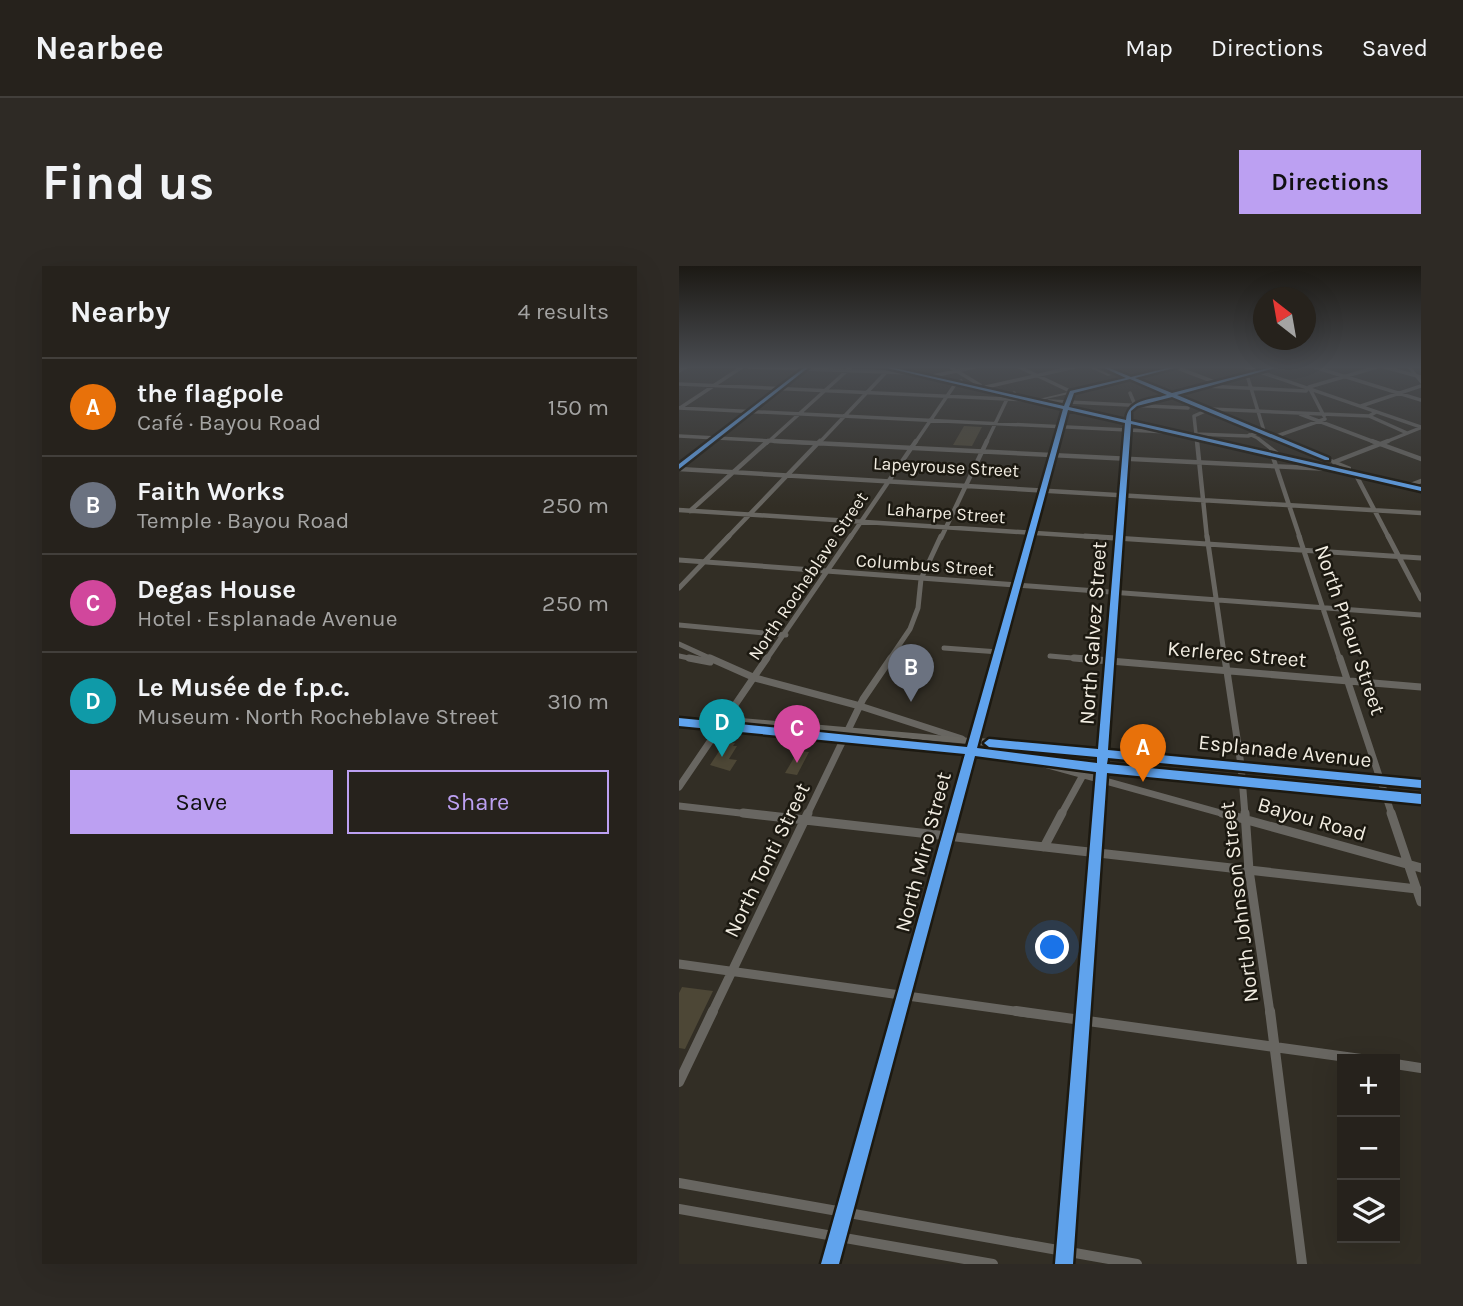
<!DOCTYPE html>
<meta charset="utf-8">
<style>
:root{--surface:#26221c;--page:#2e2a25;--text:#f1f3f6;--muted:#a4a4a3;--line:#423f3b;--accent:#bca0f2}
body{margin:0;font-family:Karla,sans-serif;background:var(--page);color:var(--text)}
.controls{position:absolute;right:21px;bottom:21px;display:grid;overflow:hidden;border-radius:0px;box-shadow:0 7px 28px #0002}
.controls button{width:63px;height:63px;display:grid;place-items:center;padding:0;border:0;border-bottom:2px solid var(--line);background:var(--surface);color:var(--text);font:35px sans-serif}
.compass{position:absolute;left:574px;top:21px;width:63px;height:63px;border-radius:50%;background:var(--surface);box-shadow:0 7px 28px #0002;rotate:329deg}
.you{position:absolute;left:374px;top:682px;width:24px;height:24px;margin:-18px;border:5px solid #fff;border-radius:50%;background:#1a73e8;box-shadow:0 0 0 10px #1a73e833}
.badge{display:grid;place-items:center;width:46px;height:46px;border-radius:50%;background:var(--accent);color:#fff;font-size:23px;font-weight:700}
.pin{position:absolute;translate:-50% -58px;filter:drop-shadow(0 2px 4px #0008)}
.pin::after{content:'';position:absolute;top:37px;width:24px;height:21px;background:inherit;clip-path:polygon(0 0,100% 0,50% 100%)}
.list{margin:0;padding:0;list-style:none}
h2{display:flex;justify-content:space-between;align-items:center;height:91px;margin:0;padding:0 28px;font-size:30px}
h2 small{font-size:23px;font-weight:400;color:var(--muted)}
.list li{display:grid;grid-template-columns:46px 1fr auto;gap:21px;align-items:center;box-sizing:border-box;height:98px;padding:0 28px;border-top:2px solid var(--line)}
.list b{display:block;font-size:26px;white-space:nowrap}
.list p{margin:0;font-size:23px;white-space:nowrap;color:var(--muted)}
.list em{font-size:23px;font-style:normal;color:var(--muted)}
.actions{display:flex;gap:14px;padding:21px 28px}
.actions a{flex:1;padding:16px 0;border:2px solid var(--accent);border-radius:0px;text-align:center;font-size:24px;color:var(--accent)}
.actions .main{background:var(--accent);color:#111}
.icon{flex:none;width:38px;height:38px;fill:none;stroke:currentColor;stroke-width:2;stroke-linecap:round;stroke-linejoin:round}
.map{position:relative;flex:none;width:742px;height:998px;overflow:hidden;border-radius:0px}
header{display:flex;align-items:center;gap:42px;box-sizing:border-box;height:98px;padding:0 35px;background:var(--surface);border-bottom:2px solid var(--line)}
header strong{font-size:33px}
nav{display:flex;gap:38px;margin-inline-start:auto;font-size:24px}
.intro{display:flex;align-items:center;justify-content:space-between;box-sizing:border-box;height:168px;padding:0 42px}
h1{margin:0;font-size:49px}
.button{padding:18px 32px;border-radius:0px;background:var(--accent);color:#111;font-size:24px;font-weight:700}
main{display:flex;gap:42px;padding:0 42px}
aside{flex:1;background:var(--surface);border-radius:0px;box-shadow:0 7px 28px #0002}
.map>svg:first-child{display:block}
.building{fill:#4d4736}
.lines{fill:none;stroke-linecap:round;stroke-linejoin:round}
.street-far5{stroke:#686661;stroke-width:3.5}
.street-far4{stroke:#686661;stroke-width:4.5}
.street-far3{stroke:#686661;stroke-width:5}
.street-far2{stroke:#686661;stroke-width:7}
.street-far1{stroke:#686661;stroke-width:9}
.street{stroke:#686661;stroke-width:10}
.secondary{fill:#6a6862;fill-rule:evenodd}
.primary{fill:#696560;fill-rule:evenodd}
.highway{fill:#6e6c66;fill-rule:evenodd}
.cycleway-casing{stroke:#1c1911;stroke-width:5}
.cycleway{fill:#60a3ed;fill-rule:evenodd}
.labels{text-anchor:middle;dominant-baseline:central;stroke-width:5;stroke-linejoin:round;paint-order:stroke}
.far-street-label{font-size:18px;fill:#f2ede2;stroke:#1c1911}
.street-label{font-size:21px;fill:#f2ede2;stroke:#1c1911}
</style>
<header>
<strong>Nearbee</strong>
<nav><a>Map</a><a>Directions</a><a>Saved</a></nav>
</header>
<div class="intro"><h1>Find us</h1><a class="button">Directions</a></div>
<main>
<aside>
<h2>Nearby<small>4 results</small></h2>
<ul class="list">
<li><span class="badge" style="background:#e8710a">A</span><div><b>the flagpole</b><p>Café · Bayou Road</p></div><em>150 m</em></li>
<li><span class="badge" style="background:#6b7280">B</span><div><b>Faith Works</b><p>Temple · Bayou Road</p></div><em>250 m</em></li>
<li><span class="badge" style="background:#d1479c">C</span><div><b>Degas House</b><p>Hotel · Esplanade Avenue</p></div><em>250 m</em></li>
<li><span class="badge" style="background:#0f9aa8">D</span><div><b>Le Musée de f.p.c.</b><p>Museum · North Rocheblave Street</p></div><em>310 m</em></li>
</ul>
<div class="actions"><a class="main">Save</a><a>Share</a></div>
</aside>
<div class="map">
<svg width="742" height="998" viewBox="0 0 742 998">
<rect width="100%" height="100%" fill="#322e25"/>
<path class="building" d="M285,160L303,161L293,180L274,179Z
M46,476L56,477L54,480H58L50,493L58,494L51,505L31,499Z
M119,485L130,486L118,509L106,507Z
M3,721L34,725L6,783L0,782V727Z"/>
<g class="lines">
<path class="street-far5" d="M69,101L233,107
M271,101L301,119
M340,101L393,126
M496,101L538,117
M567,101L742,161
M635,101L742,134
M705,101L742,111
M0,105L7,101
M249,111L296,101
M0,118L352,134
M525,120L627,125L630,121L698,101
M307,121L396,101
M631,123L645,150
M451,127L456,139
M370,135L509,142
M682,140L742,120
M0,142L489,166
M1,142L63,101
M621,148L698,177
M690,150L728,167
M516,168L569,170L585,165L568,109
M0,170L130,177
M595,171L646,153
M88,177L172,101
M140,177L212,101
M236,177L277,117L282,115
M307,177L328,133L335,127
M518,177L515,150L531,143L690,150L697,146
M704,177L741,162"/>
<path class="street-far4" d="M95,175L652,203
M518,175L528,272
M693,175L742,193
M592,185L621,272
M655,196L709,175
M0,203L742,247
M677,209L710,272
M729,220L742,215
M0,244L433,272
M11,245L89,175
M48,272L141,175
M171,272L237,175
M262,272L308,175"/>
<path class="street-far3" d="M406,270L742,292
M528,270L546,394
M620,270L661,394
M709,270L742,333
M0,294L742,349
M0,322L50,270
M0,359L107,369
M0,378L35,394
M265,382L320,386
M0,390L19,394
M371,390L416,394
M87,394L172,270
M210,394L231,363L239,342L242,313L262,270"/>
<path class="street-far2" d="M10,392L31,396
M31,392L76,412L181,440L283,473
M395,392L742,421
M546,392L562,499L566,549
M661,392L713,549
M354,495L549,549
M0,521L88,392
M0,540L79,549
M128,549L184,433L212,392
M382,549L404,509"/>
<path class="street-far1" d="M64,547L738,623
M543,547L742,602
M566,547L570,604L591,747
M712,547L742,636
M365,581L383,547
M0,698L350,747
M33,747L129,547"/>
<path class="street" d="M337,745L682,793
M591,745L623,998
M716,798L742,802
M0,816L34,745
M0,917L458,998
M0,943L314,998"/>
<path class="secondary" d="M204,101H210L385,140L390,128L362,134L360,133L447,112L423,101H428L452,111L493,101H499L456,112L493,128L593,101H599L497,129L672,201V203H668L493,130L458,140L452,145V155L596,188L577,173L568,169L570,167L580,171L601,187L600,189L742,221V225L451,158L429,484L551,494L742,514V522L551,502L428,491V499L742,529V537L427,506L393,998H377L418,505L296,489L159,998H143L287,488L0,459V453L289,481L290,478L28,455L24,452L28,449L291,472L384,143ZM451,113L489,129C471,134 449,133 447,154L389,141L395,127ZM389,144L447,157L420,483L300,472ZM299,479L419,490L418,498L298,482Z
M409,101H414L432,109L429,110Z"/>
<path class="primary" d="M126,101H130L0,203V198Z"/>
<path class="highway" d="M728,101H732L742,113V118Z"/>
<g class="cycleway-casing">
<path id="cycleway" d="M126,101H130L0,203V198Z
M204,101H211L385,140L391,125L447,112L423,101H428L452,111L492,101H499L456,112L493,127L593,101H599L498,129L650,192V194H646L493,131L458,140L452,145V155L742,221V225L452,158L429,484L742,514V522L429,492L428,498L742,528V538L428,507L394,998H376L417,506L296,490L160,998H142L286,488L0,460V452L288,481L384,143ZM451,113L488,129C471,134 449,133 447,154L390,141L395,127ZM389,144L446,157L419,483L310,473L305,477L310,481L418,491V497L298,482Z"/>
</g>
<use href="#cycleway" class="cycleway"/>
</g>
<linearGradient id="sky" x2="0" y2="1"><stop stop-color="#1c1914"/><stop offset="0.42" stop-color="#494c51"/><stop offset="1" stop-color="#494c51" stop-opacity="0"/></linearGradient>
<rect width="742" height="241" fill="url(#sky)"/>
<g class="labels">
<g class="far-street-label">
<text transform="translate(267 201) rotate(3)">Lapeyrouse Street</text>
<text transform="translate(267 247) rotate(4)">Laharpe Street</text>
<text transform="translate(246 299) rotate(4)">Columbus Street</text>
<text transform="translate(129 310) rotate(-56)">North Rocheblave Street</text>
</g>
<g class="street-label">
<text transform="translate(671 364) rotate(71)">North Prieur Street</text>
<text transform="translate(414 367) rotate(-86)">North Galvez Street</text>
<text transform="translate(558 388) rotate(5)">Kerlerec Street</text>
<text transform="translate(606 485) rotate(6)">Esplanade Avenue</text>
<text transform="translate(633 553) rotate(16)">Bayou Road</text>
<text transform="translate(244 586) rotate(-75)">North Miro Street</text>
<text transform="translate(88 594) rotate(-64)">North Tonti Street</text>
<text transform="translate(560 636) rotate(-97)">North Johnson Street</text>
</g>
</g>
</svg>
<div class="controls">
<button>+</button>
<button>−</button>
<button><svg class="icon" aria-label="layers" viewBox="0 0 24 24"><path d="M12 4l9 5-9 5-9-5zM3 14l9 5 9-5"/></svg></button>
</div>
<svg class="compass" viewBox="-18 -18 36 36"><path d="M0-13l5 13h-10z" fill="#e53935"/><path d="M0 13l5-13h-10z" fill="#a4a4a3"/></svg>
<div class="you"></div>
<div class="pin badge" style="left:464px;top:516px;background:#e8710a">A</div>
<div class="pin badge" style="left:232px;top:436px;background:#6b7280">B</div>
<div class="pin badge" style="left:118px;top:497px;background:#d1479c">C</div>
<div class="pin badge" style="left:43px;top:491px;background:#0f9aa8">D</div>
</div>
</main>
